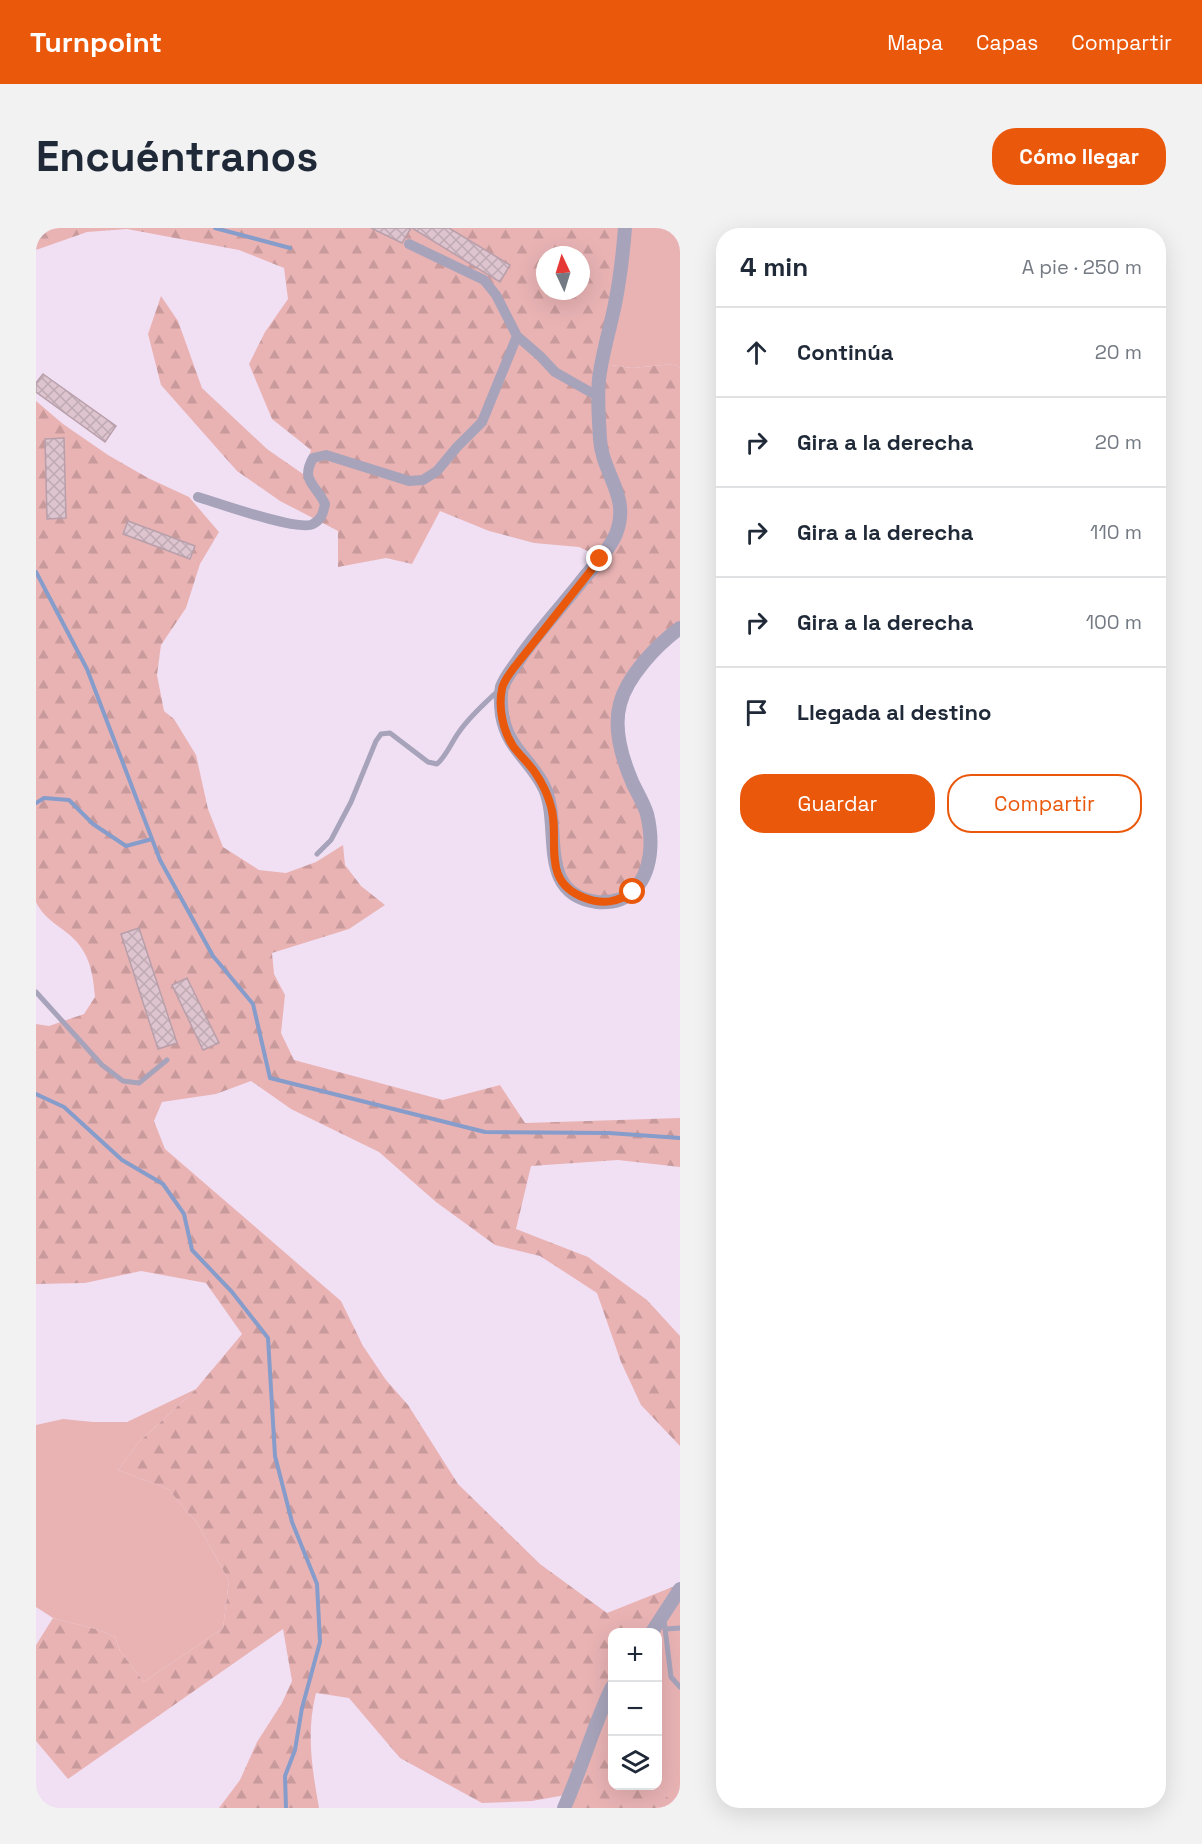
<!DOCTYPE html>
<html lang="es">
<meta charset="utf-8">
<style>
:root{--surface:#fff;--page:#f2f2f3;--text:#1f2937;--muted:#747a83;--line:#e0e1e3;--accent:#ea580c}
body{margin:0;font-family:"Space Grotesk",sans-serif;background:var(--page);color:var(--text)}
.controls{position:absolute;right:18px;bottom:18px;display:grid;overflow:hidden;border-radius:12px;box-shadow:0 6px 24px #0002}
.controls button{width:54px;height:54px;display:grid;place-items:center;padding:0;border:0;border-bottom:2px solid var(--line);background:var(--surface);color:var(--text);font:30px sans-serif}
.compass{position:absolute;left:500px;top:18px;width:54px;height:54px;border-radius:50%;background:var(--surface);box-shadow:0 6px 24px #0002;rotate:356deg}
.stop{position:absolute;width:18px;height:18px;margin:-14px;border:4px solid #ea580c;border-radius:50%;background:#fff}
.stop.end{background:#ea580c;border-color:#fff;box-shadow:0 2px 6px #0008}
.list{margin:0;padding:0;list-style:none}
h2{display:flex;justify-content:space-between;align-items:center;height:78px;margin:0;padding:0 24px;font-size:26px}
h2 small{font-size:20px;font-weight:400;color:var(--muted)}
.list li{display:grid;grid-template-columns:39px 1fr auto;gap:18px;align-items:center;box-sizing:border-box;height:90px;padding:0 24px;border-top:2px solid var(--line)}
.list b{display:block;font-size:22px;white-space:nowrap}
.list em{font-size:20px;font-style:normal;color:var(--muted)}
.actions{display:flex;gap:12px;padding:18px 24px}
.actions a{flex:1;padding:14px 0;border:2px solid var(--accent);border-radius:24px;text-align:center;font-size:21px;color:var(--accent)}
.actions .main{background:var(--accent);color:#fff}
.icon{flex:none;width:33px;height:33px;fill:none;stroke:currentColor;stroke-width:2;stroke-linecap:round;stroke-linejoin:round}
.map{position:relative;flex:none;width:644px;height:1580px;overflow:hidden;border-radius:24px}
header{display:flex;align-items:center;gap:36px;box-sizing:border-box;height:84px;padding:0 30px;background:var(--accent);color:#fff}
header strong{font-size:28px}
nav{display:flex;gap:33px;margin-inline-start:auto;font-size:21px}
.intro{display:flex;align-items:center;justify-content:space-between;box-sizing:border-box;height:144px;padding:0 36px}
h1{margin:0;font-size:42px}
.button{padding:15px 27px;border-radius:24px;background:var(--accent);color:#fff;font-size:21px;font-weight:700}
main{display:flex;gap:36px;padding:0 36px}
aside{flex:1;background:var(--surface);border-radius:24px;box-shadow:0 6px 24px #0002}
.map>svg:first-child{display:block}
.green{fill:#e9b3b4}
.forest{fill:url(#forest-firs);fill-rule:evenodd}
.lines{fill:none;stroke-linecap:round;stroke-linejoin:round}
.stream{stroke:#869cca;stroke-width:4}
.building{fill:url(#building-cross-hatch);stroke:#b89faa;stroke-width:1.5}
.service{stroke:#a7a3ba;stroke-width:5}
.minor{stroke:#a7a3ba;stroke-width:10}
.tertiary{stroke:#a7a3ba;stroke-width:14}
.route{stroke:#ea580c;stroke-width:8}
</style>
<header>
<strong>Turnpoint</strong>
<nav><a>Mapa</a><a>Capas</a><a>Compartir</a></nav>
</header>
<div class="intro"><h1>Encuéntranos</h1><a class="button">Cómo llegar</a></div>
<main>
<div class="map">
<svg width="644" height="1580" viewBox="0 0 644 1580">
<defs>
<pattern id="forest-firs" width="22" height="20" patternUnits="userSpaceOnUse" patternTransform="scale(1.5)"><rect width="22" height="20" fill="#e9b3b4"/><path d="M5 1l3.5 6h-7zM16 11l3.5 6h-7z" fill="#c89a9b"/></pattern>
<pattern id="building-cross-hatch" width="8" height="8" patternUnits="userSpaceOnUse" patternTransform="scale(1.5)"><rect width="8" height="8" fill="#dec4cf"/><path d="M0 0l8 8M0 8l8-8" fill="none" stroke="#bfa9b2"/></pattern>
</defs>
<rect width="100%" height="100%" fill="#f1e0f4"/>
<path class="green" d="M592,0H644V140L638,136L596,140L568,136Z
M160,1161L104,1213L82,1242L132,1261L161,1295L193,1353L187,1400L108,1454L84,1423L79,1409L63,1402L17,1390L0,1379V1197L27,1191L57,1194H91Z
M644,1364V1580H640L621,1558L622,1404Z
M576,1463V1525L555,1511Z"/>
<path class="forest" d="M0,0H592L568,136L596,140L638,136L644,140V400L596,454L585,497L617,624L588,669L546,667L527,649L520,594L473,506L469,458L566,330L543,319L498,315L453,303L404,283L376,336L350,330L302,339V303L244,273L201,243L125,157L112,106L125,68L142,93L166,160L231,221L267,246L275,222L236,191L213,136L229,104L252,71L248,40L203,22L91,1L51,4L0,22ZM509,27H545V63H509Z
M0,173L27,196L72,227L112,250L153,269L183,304L164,336L150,380L125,417L121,447L128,483L138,491L160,527L172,581L187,619L223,642L250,645L280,634L307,617L309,637L325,658L349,677L313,701L236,725L238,746L249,767L245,805L258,832L407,872L464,857L489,895L644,890V939L582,932L495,938L480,1001L552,1029L611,1072L644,1108V1218L605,1177L585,1134L561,1065L504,1028L459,1017L400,974L343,924L255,881L215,853L180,866L126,874L118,893L129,921L305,1073L327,1118L350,1152L372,1177L422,1256L504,1336L571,1385L644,1356L616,1404H576V1463L555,1510L576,1525V1558H621L641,1580H529L535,1566L496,1573L446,1575L364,1530L313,1470L280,1465C270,1505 276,1540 283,1580H183L204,1552L221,1514L246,1475L256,1453L247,1401L32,1551L0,1513V1417L17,1390L63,1402L79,1409L84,1423L108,1454L187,1400L193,1353L161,1295L132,1261L82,1242L104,1213L160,1161L206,1106L170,1055L105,1043L49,1055L0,1056V796L13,798L48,786L59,769C57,748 55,730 40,713C27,699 9,693 0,674Z"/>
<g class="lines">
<path class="stream" d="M179,0L254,20
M0,344L51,441L124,632L177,728L217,776L234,850L449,904L573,905L644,910
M0,575L8,570L33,572L57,596L90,618L116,611
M0,866L28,879L86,932L127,956L148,986L156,1022L196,1064L232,1110L239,1228L256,1294L281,1356L284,1414L266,1480L259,1522L249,1548L250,1580"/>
</g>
<path class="building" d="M335,0H375L366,15Z
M376,0H413L474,37L464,54Z
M7,146L80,198L69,214L0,164V155Z
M28,210L30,290L11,291L9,211Z
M92,293L159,318L154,331L87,306Z
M103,700L141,815L122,821L85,706Z
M151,750L183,815L167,822L136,757Z"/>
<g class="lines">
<path class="service" d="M281,626L295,612L315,574L340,513L345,506L354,505L392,534L401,536C411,527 415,515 423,504C434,488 448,476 463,462
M0,764L66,837L87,853L103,855L131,832
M628,1392L635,1449L644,1459
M630,1401L644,1400"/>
<path class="minor" d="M373,16L448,52L460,67L481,108
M162,269C182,275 263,304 277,296C286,291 287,285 289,276C280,256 264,253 277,230L290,227L373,253L387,252L401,243L421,219L446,194L481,108L504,128L519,144L563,169"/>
<path class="tertiary" d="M589,0C587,25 584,51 579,76C574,101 566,126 563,151C561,170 563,192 564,211C566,246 595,268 580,306C573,322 559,337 548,350C528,376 505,400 486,427C480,437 470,448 466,459C464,467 465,479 466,487C472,522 496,532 509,561C526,600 500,666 561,674C574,675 588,672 597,663C617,644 617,611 611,586C608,576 602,566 597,556C587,533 577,501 584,476C591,448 621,417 644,400
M616,1404L644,1361
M528,1580C546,1540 557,1498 576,1459"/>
</g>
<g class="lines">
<path class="route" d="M564,331L477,441C473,447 467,454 466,461C462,479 467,503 477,518C484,528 494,536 500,546C506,555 511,565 514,575C526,609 502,653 549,670C567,677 581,674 597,664"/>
</g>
</svg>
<div class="controls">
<button>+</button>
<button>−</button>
<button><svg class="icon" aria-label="layers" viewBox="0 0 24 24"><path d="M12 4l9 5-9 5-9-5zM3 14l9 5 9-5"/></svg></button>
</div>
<svg class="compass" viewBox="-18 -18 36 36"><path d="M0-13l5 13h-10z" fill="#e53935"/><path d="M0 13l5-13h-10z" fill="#747a83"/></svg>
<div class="stop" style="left:597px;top:664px"></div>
<div class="stop end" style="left:564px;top:331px"></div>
</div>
<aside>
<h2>4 min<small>A pie · 250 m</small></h2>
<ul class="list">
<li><svg class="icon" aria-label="ahead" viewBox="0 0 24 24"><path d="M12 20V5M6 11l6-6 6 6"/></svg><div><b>Continúa</b></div><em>20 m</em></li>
<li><svg class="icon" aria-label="right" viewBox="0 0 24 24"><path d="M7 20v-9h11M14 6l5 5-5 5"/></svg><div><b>Gira a la derecha</b></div><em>20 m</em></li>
<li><svg class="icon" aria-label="right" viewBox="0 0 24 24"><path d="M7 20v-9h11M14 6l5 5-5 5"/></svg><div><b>Gira a la derecha</b></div><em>110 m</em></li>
<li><svg class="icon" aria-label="right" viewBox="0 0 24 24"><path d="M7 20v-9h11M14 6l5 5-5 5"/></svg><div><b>Gira a la derecha</b></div><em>100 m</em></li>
<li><svg class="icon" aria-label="arrive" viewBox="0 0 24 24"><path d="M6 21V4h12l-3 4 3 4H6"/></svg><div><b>Llegada al destino</b></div></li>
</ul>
<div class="actions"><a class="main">Guardar</a><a>Compartir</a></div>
</aside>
</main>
